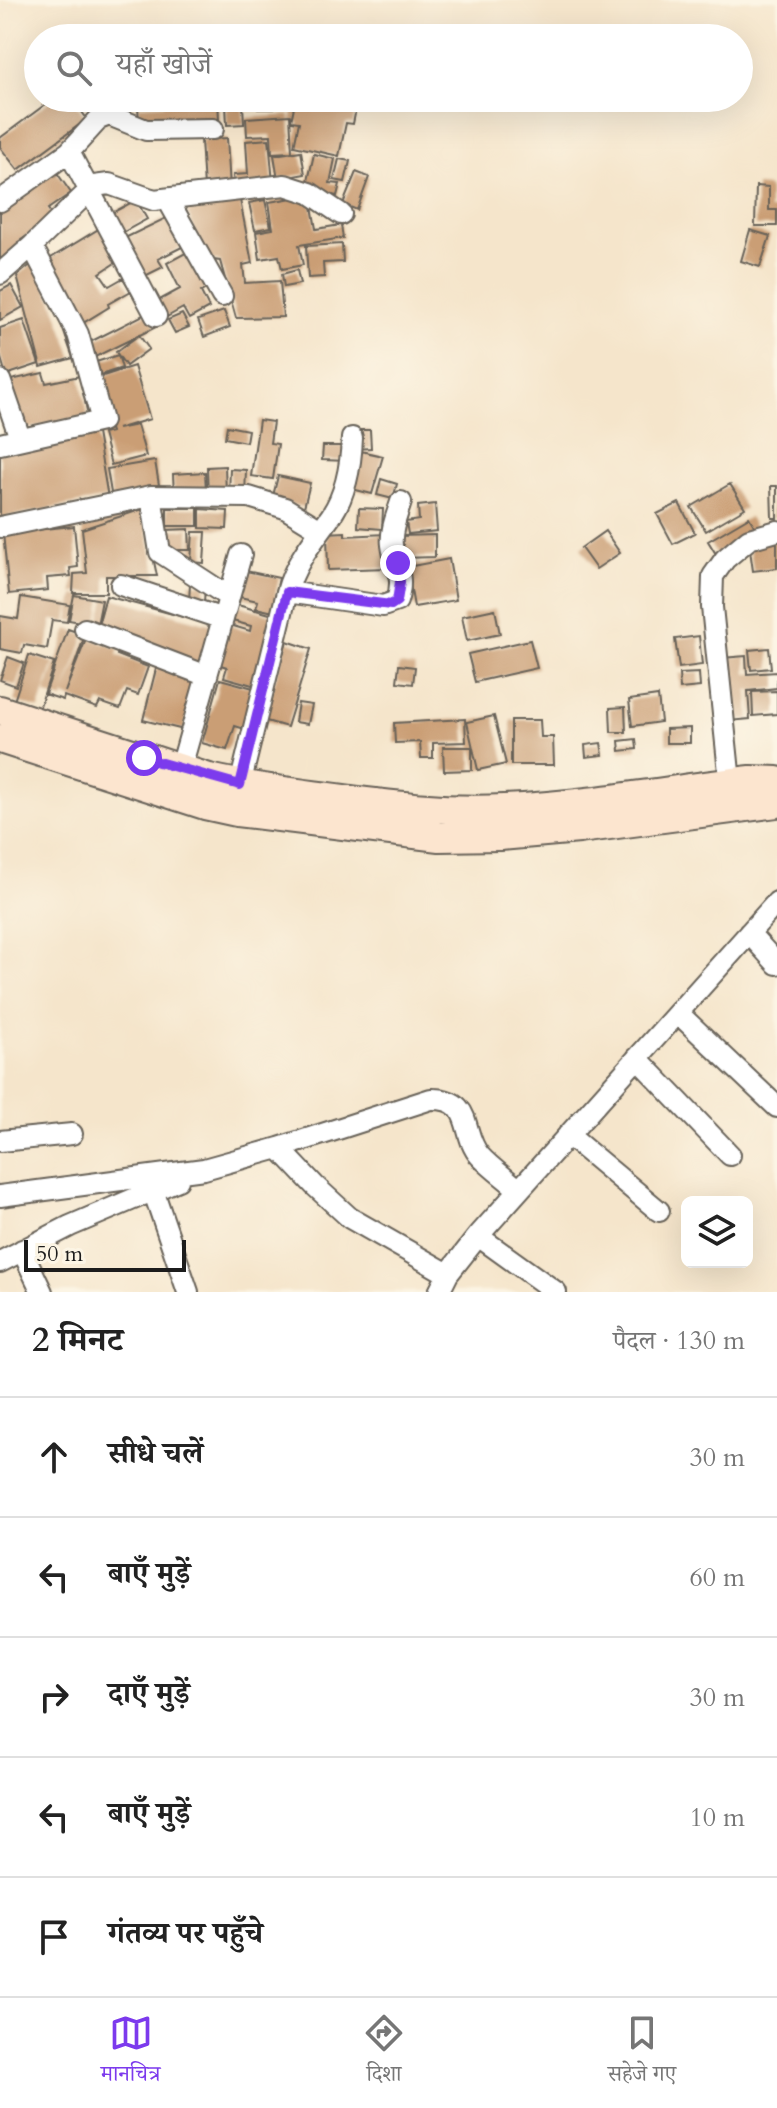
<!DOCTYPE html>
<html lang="hi">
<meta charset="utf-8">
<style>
:root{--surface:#fff;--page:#f6f6f6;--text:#222;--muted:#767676;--line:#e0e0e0;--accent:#7c3aed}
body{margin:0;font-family:Cardo,"Noto Serif Devanagari",serif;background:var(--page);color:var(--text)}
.controls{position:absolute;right:24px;bottom:24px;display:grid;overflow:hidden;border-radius:12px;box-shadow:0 8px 32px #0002}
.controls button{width:72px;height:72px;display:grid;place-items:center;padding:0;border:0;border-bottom:2px solid var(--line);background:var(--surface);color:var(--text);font:40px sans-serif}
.scale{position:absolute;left:24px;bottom:20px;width:162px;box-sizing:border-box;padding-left:8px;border:4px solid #1c1c1c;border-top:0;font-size:22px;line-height:28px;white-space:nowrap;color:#1c1c1c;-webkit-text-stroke:6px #fcf5e5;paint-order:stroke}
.stop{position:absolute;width:24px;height:24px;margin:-18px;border:6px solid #7c3aed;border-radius:50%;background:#fff}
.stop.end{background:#7c3aed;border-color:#fff;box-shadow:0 2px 8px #0008}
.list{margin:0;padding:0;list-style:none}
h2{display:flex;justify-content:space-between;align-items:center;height:104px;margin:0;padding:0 32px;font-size:34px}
h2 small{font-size:26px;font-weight:400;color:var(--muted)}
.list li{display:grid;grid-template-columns:52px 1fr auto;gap:24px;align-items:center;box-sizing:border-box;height:120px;padding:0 32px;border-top:2px solid var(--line)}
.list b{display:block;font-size:30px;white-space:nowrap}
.list em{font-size:26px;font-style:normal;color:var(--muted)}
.icon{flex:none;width:44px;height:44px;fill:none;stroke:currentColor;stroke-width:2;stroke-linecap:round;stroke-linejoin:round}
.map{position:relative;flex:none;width:777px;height:1292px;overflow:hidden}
.search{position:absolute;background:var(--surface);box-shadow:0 8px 32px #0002;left:24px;right:24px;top:24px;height:88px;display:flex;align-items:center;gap:20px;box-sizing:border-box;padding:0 28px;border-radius:44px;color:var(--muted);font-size:30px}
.sheet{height:704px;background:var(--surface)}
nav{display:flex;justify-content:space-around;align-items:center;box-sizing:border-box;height:112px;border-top:2px solid var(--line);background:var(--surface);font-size:22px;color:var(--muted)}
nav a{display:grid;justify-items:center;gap:4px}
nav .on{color:var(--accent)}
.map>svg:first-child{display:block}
.building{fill:#ca9e74}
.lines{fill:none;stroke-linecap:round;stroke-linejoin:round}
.street-casing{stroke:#686259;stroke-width:24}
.secondary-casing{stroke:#686259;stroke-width:32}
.street{stroke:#fff;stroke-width:20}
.secondary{stroke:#fce5cf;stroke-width:28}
.route{stroke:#7c3aed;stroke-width:10}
</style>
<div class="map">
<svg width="777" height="1292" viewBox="0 0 777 1292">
<rect width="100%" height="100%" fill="#fcf5e5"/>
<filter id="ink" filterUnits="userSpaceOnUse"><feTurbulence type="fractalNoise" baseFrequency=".0125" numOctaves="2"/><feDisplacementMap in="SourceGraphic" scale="16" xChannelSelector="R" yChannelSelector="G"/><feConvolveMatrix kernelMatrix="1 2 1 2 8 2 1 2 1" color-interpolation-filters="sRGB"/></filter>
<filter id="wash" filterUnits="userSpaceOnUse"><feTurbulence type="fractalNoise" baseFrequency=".006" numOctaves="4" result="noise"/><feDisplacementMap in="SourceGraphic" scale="32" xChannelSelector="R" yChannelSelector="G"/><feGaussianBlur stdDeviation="1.8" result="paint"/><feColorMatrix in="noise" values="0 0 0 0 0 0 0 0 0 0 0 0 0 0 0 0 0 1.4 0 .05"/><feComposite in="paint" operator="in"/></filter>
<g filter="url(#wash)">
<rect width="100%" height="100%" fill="#f5e5cb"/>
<g id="blocks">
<path class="building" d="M54,98H72L87,119L18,170L0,147V138Z
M205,98H218L219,121L139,123L138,106L205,102Z
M257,98H274V109H258Z
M311,98H329L357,104L353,124L346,123L339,156L294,146L299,122L291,121L295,102L310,105Z
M243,104L244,124L227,125L226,105Z
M290,115L292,152L272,153L271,135L247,136L246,118Z
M227,138L230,188L204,187L201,140Z
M269,139L273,183L234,186L233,175L248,174L246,141Z
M301,151L305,174L278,179L274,155Z
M314,154L335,159L330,183L340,184L337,196L306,190Z
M339,159L350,161L345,182L334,180Z
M55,170L71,193L48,209L54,218L18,242L23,249L0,264V209Z
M356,172L369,177L357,210L343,204Z
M756,186L769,187V210H777V226H755Z
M310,195L316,229L341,225L343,238L299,245L303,265L282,269L279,256L260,259L256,232L273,229L269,202Z
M136,200L147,219L120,234L108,215Z
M240,200L252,263L243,265L245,283L280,281L283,317L236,318L220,261L207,259L184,205Z
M265,200L271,227L255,230L249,203Z
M172,215L186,245L158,259L163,267L143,277L123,239Z
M102,227L121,259L100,273L109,286L123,278L131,291L108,304L109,307L83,323L46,261Z
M750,230L770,236L760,267L741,261Z
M342,244L343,262L323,263L324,277L308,278L306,246Z
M191,250L211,286L201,292L209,308L189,319L183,308L165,318L156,302L180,289L167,263Z
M34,262L53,301L73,358L41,367L17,276Z
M297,270L300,284L284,287L282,274Z
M11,285L23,307L0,320V291Z
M224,311L230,327L204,337L198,320Z
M149,312L156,327L93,358L86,344Z
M182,314L189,327L175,333L168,320Z
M24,320L39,364L6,375L0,355V328Z
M139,335L149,349L126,366L116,352Z
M118,355L122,368L97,376L93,363Z
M134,366L150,419L117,429L137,425L146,456L111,465L103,434L111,432L101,398L106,397L100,377Z
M43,373L46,383L80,376L88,416L22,430L11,380Z
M259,420L273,422L270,443L278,444L273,479L251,476Z
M227,426L248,430L246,442L225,438Z
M355,430H370L371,448L355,449Z
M97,433L108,498L0,518V453Z
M323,446H349L348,461L322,460Z
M356,450L383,456L372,494L348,488Z
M155,461L160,491L112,499L107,469Z
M225,466L226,494L208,495L207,467Z
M230,469L246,470L245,495L229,494Z
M205,472L206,494L174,495L173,474Z
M278,476L310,483L304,507L272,500Z
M381,479L397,484L393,499L377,495Z
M730,484L745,508L706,531L691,507Z
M771,486H777V518H772Z
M679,503L695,533L673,544L657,514Z
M435,504L437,531L408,534L406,522L419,520L418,506Z
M167,508H198V526H167Z
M359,508L383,509L382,529L358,527Z
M143,509L157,576H106V593H73L74,574L87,573L82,529Z
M200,509L228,511L227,529L200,528Z
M749,517L756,529L716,554L708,541Z
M74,526L78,567L70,568L71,576L47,578L48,590L9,594L3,533Z
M189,529L190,550H166L165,530Z
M605,531L620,553L596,569L581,548Z
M193,532H206L204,563L191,562Z
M345,532V536L386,534L387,568L328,570L327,533Z
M435,535V557L402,558V536Z
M777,539V568L753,571L749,543Z
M449,559L456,600L414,607L407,567Z
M241,570L279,578L275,596L282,597L278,613L256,608L258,601L235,596Z
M190,583L205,584L204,604L189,603Z
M74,595L102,600L97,625L69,620Z
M106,596L217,626L206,667L152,648L153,644L97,629Z
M21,597L70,605L67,622L52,620L47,649L24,645L22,653L0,649V616L18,619Z
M234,604L277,616L256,686L224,677L227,667L211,662L223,623L250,631L251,626L229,620Z
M495,609L500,634L467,641L462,616Z
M68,629L85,635L65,692L87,637L119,649L117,655L148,667L138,695L127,691L120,709L100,702L97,708L64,696L63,700L45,694Z
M699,636L702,665L679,668L675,639Z
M530,640L537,668L475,682L468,654Z
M287,641L311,649L287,727L263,720Z
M769,648L771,668L751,670L749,650Z
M29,655L54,663L39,709L14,701Z
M746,656L747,674L777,672V688L748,691L750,719L729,721L722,658Z
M8,657L24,663L16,686L0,680Z
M157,665L198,675L184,730L143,720Z
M399,665L415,667L413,684L397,682Z
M699,673L700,687L680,689L679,674Z
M220,679L257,689L245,729L235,726L227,750L202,743Z
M777,691V714L753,716L752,692Z
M658,696L661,722L632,726L629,700Z
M298,703L312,705L308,724L295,722Z
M625,707L626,732H611L610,708Z
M494,716L506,764L478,770L467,722Z
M465,719L466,742L433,743V758H421L420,742L395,743L394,723Z
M511,720H540L541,737H553L554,765H511Z
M690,728V743H666V729Z
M636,739L637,749L620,751L619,741Z
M601,743L603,755L586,757L585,745Z
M443,747H472V770L444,771Z"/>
</g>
</g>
<g filter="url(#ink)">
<use href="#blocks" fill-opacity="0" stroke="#686259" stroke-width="2"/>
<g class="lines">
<g class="street-casing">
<path id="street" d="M69,152L156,316
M168,200L222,296
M0,201L69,152L99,119L109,115L146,130L213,129
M0,274L32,246L94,186L109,184L154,200L285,185L310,193L341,214
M0,380L20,438
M0,444L102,421L78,334L32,246
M151,496L160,552L229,597
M0,527L151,496L249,497L285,508L319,529
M121,585L223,619
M287,592C295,562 314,540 331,516C346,494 351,464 352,438
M85,629L207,676
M178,778L241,555
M730,782L712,607L713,576L725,559L749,539L777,531
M240,785L287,592L383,606L397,601C405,575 395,568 392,545C390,531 397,515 401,502
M749,933L777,964
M678,1013L777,1107
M637,1058L730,1155
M568,1135L659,1211
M0,1141L72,1134
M279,1148L315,1186L350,1218L448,1274
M153,1190L188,1292
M0,1196L204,1169L279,1148L431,1099C475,1098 460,1134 480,1156C491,1168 507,1179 519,1190
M478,1236L556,1292
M22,1250L42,1292
M0,1262L70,1226L178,1180
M439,1292L448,1274L478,1236L777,902"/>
</g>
<g class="secondary-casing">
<path id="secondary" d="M0,710L209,778C248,787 288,792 328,797C387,805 445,812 504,809C587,805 669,790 751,780L777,781
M0,739L205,805L237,812L439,837L500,836L579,829L777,803"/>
</g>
<use href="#street" class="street"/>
<use href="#secondary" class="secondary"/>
</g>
</g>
<g class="lines" filter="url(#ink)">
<path class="route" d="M144,758L240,785L287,592L391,605L397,601L400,582L398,563"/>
</g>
</svg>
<div class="controls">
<button><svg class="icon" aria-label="layers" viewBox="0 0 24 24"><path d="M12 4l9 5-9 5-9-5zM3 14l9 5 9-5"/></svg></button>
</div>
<div class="scale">50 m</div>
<div class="stop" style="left:144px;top:758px"></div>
<div class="stop end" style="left:398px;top:563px"></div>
<div class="search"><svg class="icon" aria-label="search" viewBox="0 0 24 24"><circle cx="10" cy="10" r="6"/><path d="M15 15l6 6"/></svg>यहाँ खोजें</div>
</div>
<section class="sheet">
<h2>2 मिनट<small>पैदल · 130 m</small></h2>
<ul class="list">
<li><svg class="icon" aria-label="ahead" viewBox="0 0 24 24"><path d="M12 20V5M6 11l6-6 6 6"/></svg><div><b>सीधे चलें</b></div><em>30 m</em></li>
<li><svg class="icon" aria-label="left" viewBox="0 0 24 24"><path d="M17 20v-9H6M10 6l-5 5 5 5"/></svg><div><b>बाएँ मुड़ें</b></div><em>60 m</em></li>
<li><svg class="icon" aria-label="right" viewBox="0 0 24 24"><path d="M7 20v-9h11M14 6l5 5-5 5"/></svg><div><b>दाएँ मुड़ें</b></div><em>30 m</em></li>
<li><svg class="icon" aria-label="left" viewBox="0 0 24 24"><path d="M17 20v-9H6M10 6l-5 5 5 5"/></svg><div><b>बाएँ मुड़ें</b></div><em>10 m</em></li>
<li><svg class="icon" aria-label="arrive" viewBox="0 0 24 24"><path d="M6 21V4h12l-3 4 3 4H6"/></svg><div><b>गंतव्य पर पहुँचे</b></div></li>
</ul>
</section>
<nav>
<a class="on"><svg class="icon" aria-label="map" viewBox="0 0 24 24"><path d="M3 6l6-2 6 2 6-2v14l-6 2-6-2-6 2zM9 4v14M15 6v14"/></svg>मानचित्र</a>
<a><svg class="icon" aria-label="directions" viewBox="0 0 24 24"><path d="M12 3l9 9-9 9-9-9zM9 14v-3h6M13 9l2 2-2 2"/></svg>दिशा</a>
<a><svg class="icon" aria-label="saved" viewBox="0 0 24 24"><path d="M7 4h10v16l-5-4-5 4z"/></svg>सहेजे गए</a>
</nav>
